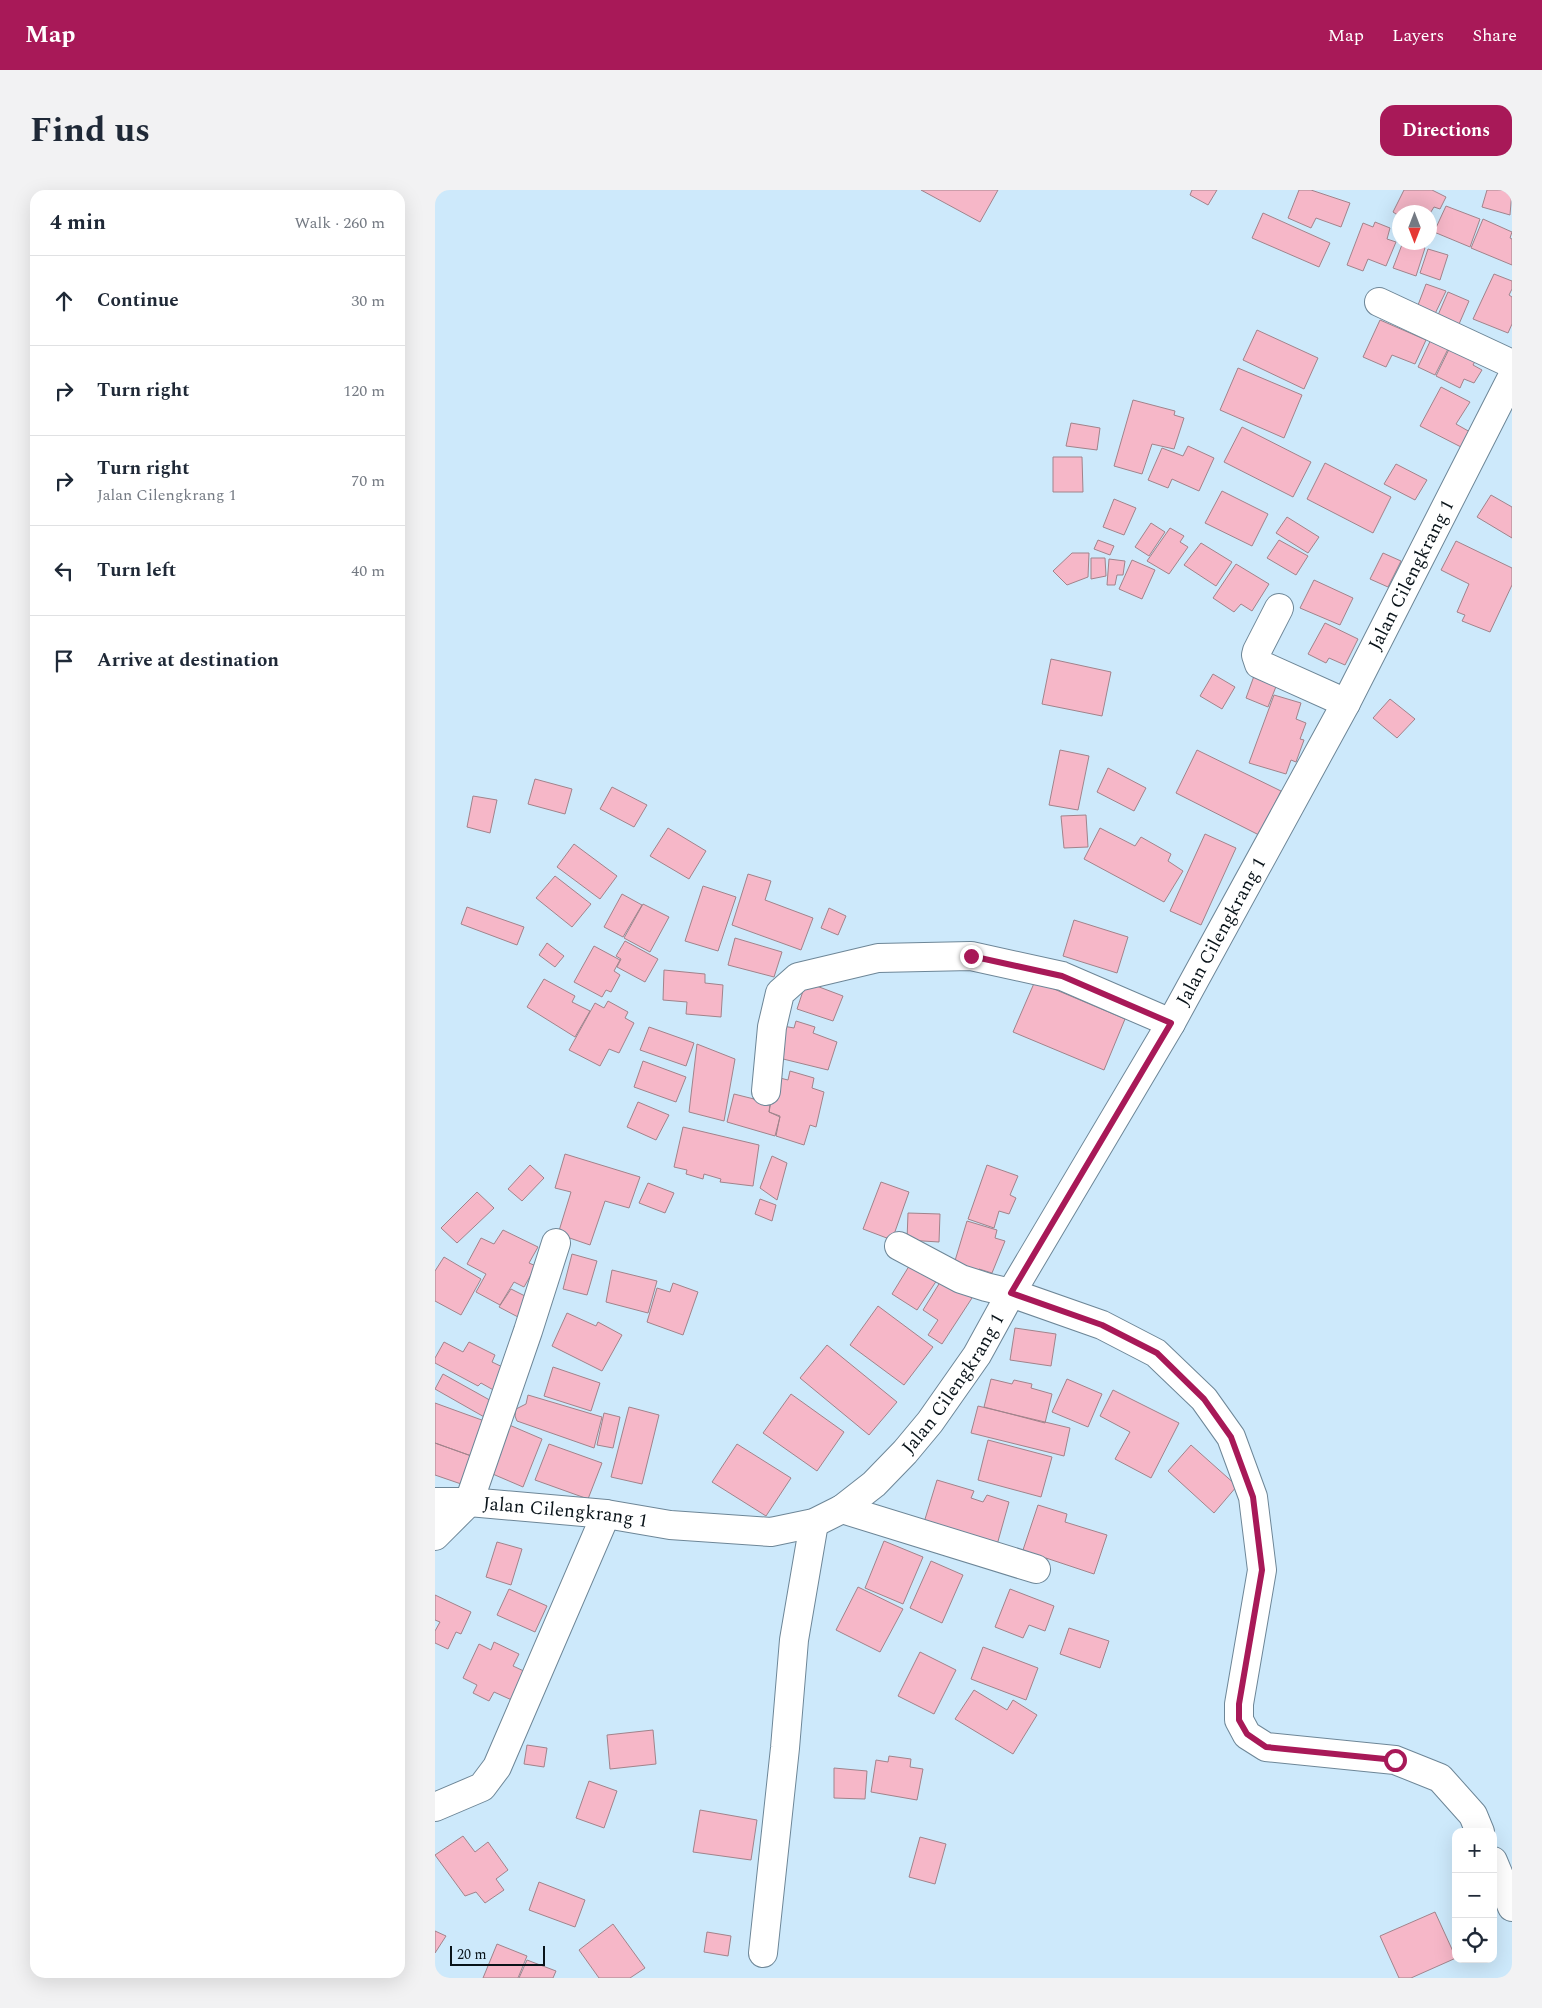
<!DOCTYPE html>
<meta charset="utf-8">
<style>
:root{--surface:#fff;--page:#f2f2f3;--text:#1f2937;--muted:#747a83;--line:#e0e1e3;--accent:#a81958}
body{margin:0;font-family:Spectral,serif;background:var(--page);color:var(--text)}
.controls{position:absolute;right:15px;bottom:15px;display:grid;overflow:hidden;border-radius:10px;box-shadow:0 5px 20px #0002}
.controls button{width:45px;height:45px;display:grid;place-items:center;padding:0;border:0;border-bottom:1px solid var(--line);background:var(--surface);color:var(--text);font:25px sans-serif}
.compass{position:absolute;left:957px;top:15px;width:45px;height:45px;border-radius:50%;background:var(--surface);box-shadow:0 5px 20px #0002;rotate:180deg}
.scale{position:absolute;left:15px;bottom:12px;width:95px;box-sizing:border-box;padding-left:5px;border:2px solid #091319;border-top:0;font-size:14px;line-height:18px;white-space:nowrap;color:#091319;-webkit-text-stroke:4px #cde9fb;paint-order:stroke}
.stop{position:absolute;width:15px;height:15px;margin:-11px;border:4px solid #a81958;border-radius:50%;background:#fff}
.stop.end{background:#a81958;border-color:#fff;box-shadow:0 1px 5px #0008}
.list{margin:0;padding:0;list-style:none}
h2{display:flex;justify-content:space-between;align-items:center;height:65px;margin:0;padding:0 20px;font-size:21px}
h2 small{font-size:16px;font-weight:400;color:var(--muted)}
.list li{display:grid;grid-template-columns:32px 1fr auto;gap:15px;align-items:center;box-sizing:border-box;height:90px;padding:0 20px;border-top:1px solid var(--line)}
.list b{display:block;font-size:19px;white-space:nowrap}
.list p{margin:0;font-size:16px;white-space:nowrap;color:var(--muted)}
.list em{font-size:16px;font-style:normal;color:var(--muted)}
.icon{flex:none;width:28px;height:28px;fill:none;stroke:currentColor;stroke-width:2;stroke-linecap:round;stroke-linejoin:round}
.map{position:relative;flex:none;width:1077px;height:1788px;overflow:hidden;border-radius:15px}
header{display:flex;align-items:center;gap:30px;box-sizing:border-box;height:70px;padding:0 25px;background:var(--accent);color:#fff}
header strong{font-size:24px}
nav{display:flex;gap:28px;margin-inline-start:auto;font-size:18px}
.intro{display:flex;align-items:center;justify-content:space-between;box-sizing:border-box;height:120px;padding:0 30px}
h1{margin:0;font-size:35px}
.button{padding:12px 22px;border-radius:15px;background:var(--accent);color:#fff;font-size:18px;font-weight:700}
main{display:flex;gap:30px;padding:0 30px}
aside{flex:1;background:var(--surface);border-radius:15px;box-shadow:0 5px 20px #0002}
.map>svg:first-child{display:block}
.building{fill:#f6b7c8;stroke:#a1838b}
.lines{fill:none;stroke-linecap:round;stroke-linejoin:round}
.minor-casing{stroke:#6d8697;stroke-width:30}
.minor{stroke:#fff;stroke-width:28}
.route{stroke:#a81958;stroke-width:6}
.labels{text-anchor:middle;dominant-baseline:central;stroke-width:4;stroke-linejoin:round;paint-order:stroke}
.street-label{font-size:19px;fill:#091319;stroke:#cde9fb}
</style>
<header>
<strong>Map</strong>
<nav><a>Map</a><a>Layers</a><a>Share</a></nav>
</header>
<div class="intro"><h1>Find us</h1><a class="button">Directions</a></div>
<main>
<aside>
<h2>4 min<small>Walk · 260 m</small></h2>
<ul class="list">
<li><svg class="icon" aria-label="ahead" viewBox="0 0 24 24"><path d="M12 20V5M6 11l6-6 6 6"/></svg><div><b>Continue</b></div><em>30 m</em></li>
<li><svg class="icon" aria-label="right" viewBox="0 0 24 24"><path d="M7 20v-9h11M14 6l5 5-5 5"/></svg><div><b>Turn right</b></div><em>120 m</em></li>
<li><svg class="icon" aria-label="right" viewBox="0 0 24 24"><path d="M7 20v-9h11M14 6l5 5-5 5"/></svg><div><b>Turn right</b><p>Jalan Cilengkrang 1</p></div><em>70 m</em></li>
<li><svg class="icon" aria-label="left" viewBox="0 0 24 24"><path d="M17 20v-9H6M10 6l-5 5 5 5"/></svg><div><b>Turn left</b></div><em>40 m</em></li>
<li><svg class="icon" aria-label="arrive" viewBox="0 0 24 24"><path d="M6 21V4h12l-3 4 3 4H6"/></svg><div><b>Arrive at destination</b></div></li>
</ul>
</aside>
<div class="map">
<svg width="1077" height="1788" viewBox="0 0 1077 1788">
<rect width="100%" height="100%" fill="#cde9fb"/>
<path class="building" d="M486,0H563L545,32Z
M757,0H782L773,15L755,5Z
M864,0H876L915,13L906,37L881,28L876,38L853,28Z
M969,0H997L1011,7L1005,19L999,17L994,25V22H964V26L958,22Z
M1052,0H1077L1075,25L1047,17Z
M1011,16L1045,29L1035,57L999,42Z
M828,23L895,53L884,77L817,48Z
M1048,29L1077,42L1075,48L1077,49V75L1036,58Z
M940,32L955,38L952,49L961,52L951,76L933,69L928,81L912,75L928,33L938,37Z
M968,52H975L990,58L981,86L958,78Z
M993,59L1013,65L1005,90L985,83Z
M1059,84L1077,91V99L1074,105L1077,107V134L1073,143L1038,129Z
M991,94L1011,101L997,130L980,123Z
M1013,102L1034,111L1021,141L1000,132Z
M945,130L991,150L980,174L957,165L951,177L928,167Z
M822,140L883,168L869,199L808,170Z
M999,143L1017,151L1000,185L983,177Z
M1018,151L1044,164L1038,175L1047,180L1039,193L1029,189L1025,198L1001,186Z
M803,178L867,205L849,248L785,220Z
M1006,197L1035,212L1021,234L1035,242L1026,257L985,236Z
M698,210L740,221L739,225L749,228L739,259L717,254L707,284L679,276Z
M636,233L665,238L662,260L631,256Z
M807,237L876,272L858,307L789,272Z
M753,256L779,268L764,301L737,289L733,298L713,290L727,258L748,266Z
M618,267H647L648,302H618Z
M890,273L956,307L938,343L872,309Z
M961,274L992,290L980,310L949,294Z
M787,301L833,324L817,356L770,333Z
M1056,305L1077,317V348L1042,327Z
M679,309L701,318L689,345L668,337Z
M852,327L884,347L873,363L841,343Z
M716,333L730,342L714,366L700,357Z
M735,338L749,346L745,352L753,357L734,384L712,371Z
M663,350L679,356L675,365L659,359Z
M844,350L873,366L861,385L832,368Z
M1021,351L1077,378V395L1055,442L1027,431L1030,425L1022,422L1034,394L1006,380Z
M766,353L797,372L781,396L749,375Z
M637,363H654L653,387L632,395L618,381Z
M948,363L966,371L953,397L935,389Z
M656,368H670L671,386L656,389Z
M674,369L690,371L688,385H682L680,395H672Z
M697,370L720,380L707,409L684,399Z
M801,374L834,394L817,421L806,414L799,422L778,408Z
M879,390L918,408L905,435L865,418Z
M890,433L923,449L910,475L894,468L891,473L873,464Z
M616,469L676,482L667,526L607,514Z
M778,484L800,497L787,519L765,506Z
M819,486L842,494L833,517L811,508Z
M839,505L866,513L861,529L871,533L865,549L869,550L861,572L856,570L851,584L814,573Z
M955,509L980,529L962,548L938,528Z
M625,560L654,566L643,620L614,615Z
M762,560L846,601L824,645L741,603Z
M673,578L711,598L699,621L662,602Z
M100,589L137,599L130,624L93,614Z
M177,597L212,615L199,637L165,619Z
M38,606L62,610L55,643L32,637Z
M651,625L653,657L629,658L626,626Z
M233,638L271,661L254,689L215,666Z
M665,638L700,656L706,647L736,664L733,671L748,681L729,712L649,669Z
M770,644L801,658L766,735L735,721Z
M139,654L182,686L165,709L122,677Z
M313,684L336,691L330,710L378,728L366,760L297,735Z
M120,686L156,714L137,737L101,708Z
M268,696L301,707L283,761L250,751Z
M187,704L207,715L188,747L169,737Z
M208,714L234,727L215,762L189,748Z
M32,717L89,737L82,755L26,734Z
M394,718L411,726L403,745L386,738Z
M639,730L693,747L682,783L628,766Z
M300,748L347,762L339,787L293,775Z
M190,751L223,769L210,792L182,777L186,769L181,766Z
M112,753L129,766L120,777L104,765Z
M159,756L185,770L179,781L185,785L176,802L171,800L167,807L139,792Z
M229,780L270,784V793L288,795L286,827L251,824L252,812L228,810Z
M109,789L140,806L137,812L155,821L140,847L92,817Z
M600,791L690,829L669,880L578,842Z
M371,792L408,806L398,831L362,819Z
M173,811L193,822L190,828L199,833L184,863L174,859L165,876L134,860L160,813L169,818Z
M361,831L380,837L378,843L402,852L393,880L340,867L348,836L359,838Z
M214,837L259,853L251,876L205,860Z
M262,854L300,869L289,931L254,922Z
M208,871L251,887L241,912L199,897Z
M355,881L379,888L377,898L389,902L381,937L375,935L369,955L341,946L345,926L334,922L341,887L353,890Z
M299,904L335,913L334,922L345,927L340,946L292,932Z
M203,912L234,925L221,950L192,937Z
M248,937L324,955L318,996L285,992L286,989L269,984L268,989L251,984L252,980L239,977Z
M130,964L205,987L194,1018L170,1011L155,1055L123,1044L136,1002L120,998Z
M337,966L352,973L342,1010L325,998Z
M95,975L109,988L87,1011L73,999Z
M552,975L583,986L575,1005L581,1008L574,1024L564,1021L559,1038L533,1029Z
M446,992L474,1002L457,1050L428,1039Z
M213,993L239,1003L230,1023L204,1013Z
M42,1002L59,1018L22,1053L6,1038Z
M325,1009L341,1015L337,1031L320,1024Z
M473,1023L505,1024L504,1052L472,1050Z
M532,1031L562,1040L560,1048L570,1051L557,1083L544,1079L543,1082L519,1074Z
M68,1040L103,1057L94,1073L101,1076L89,1097L79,1092L65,1115L41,1102L51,1084L32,1074L46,1048L59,1054Z
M137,1064L162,1071L152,1105L128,1099Z
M9,1067L46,1089L26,1125L0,1111V1081Z
M476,1073L502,1090L482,1120L457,1104Z
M177,1080L222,1091L213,1123L171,1112Z
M507,1089L537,1108L507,1154L493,1145L503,1130L488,1120Z
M238,1093L263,1102L248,1145L212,1132L222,1098L235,1102Z
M76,1099L94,1108L83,1127L64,1117Z
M443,1116L498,1157L469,1195L415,1155Z
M132,1123L161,1136L163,1132L187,1145L167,1181L117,1156Z
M580,1138L621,1144L616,1176L575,1170Z
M9,1152L28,1162L34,1152L60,1165L57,1172L74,1180L62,1202L46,1193L43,1196L0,1173V1168Z
M392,1155L462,1212L434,1245L365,1188Z
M118,1177L165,1193L156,1221L109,1206Z
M8,1184L60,1213L51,1228L0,1199Z
M556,1189L577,1194L579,1190L597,1194L596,1198L617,1204L610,1233L549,1217Z
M632,1189L667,1204L653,1237L617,1222Z
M678,1200L744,1233L716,1288L680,1269L695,1242L665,1226Z
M356,1204L409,1242L382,1281L328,1243Z
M93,1205L167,1227L159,1258L82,1231L80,1226L81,1219L91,1214Z
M0,1213L55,1233L42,1268L0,1253Z
M543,1216L635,1238L629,1266L536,1243Z
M194,1217L224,1225L207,1294L176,1287Z
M169,1223L185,1227L178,1258L162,1255Z
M72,1234L107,1249L88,1297L53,1282Z
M553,1250L617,1267L606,1307L543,1290Z
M0,1253L42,1268L32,1296L0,1285Z
M114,1254L167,1273L153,1309L100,1290Z
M302,1254L356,1288L331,1326L277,1292Z
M756,1255L802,1296L779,1323L733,1281Z
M502,1290L539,1301L536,1308L548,1312L552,1305L574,1312L560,1362L487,1339Z
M603,1315L632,1324L630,1332L672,1345L659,1384L611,1368L609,1374L586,1366Z
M449,1351L488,1367L468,1414L430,1398Z
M62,1352L87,1359L76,1395L51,1387Z
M496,1371L528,1385L507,1433L475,1418Z
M423,1397L468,1419L445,1462L401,1440Z
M74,1399L112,1416L100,1442L62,1425Z
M575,1399L619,1416L610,1441L594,1435L588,1448L560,1437Z
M0,1405L36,1422L26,1444L21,1442L13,1459L0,1453V1441L5,1432L0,1430Z
M634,1438L674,1451L665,1478L625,1464Z
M59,1452L84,1464L78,1476L93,1483L79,1511L59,1502L54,1511L38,1503L42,1495L28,1488L44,1454L56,1460Z
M548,1457L603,1478L591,1510L536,1489Z
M485,1462L521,1480L499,1524L463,1506Z
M539,1500L572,1520L578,1510L602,1525L578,1564L520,1529Z
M218,1540L221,1574L175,1579L172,1545Z
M92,1555L112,1558L109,1577L89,1574Z
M454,1566L476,1569L475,1577L488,1579L482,1610L436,1602L441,1570L453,1572Z
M399,1578L432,1581L430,1609L399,1608Z
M154,1591L182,1601L169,1638L141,1628Z
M265,1620L322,1630L316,1670L258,1662Z
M28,1646L40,1662L53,1652L73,1680L61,1689L69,1700L50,1713L41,1702L30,1706L0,1665Z
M485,1647L511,1654L500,1694L474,1687Z
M104,1692L150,1710L140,1737L94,1720Z
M1000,1722L1021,1768L976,1788H964L945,1746Z
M178,1734L210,1778L195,1788H164L144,1760Z
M0,1741L11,1746L0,1763Z
M272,1742L296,1746L293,1766L269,1762Z
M62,1754L92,1766L83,1788H48Z
M92,1770L121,1781L118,1788H84Z"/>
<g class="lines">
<g class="minor-casing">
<g id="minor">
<path d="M944,112L1077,174"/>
<path d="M844,418L822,461L821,465L824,474L911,513"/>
<path d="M331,901L337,837L345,803L363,787L443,768L536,766L627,786L736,833"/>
<path d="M464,1056L526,1089L551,1097L576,1103L667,1135L721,1163L769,1209L796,1247L818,1307L827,1380L804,1514V1530L812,1545L831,1557L960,1570L1005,1588L1038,1625L1045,1642"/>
<path id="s1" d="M0,1312H34L171,1324L235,1335L336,1342L379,1333L407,1319L439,1294L470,1262L495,1232L542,1165L576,1103L736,833L911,513L1077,187"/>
<path d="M407,1319L601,1379"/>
<path d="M0,1346L34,1312L93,1141L121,1053"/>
<path d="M0,1617L47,1597L62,1577L171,1324"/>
<path d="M1058,1671L1077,1717"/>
<path d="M328,1763L350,1558L359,1450L379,1333"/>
</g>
</g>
<use href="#minor" class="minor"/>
</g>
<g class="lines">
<path class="route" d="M536,766L627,786L736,833L576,1103L667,1135L722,1163L769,1209L796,1247L818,1307L827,1380L804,1514V1530L812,1544L831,1557L960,1570"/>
</g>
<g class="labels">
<g class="street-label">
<text stroke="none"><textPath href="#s1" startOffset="1512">Jalan Cilengkrang 1</textPath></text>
<text stroke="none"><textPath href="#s1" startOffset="1108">Jalan Cilengkrang 1</textPath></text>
<text stroke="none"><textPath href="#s1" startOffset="582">Jalan Cilengkrang 1</textPath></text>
<text stroke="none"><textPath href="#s1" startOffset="131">Jalan Cilengkrang 1</textPath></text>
</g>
</g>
</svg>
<div class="controls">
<button>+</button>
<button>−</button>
<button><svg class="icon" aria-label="locate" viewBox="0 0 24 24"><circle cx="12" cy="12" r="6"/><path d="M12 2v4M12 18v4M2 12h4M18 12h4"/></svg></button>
</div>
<svg class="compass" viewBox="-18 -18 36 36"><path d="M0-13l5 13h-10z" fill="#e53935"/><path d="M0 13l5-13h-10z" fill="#747a83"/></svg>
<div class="scale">20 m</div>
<div class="stop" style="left:960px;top:1570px"></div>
<div class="stop end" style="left:536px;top:766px"></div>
</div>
</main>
